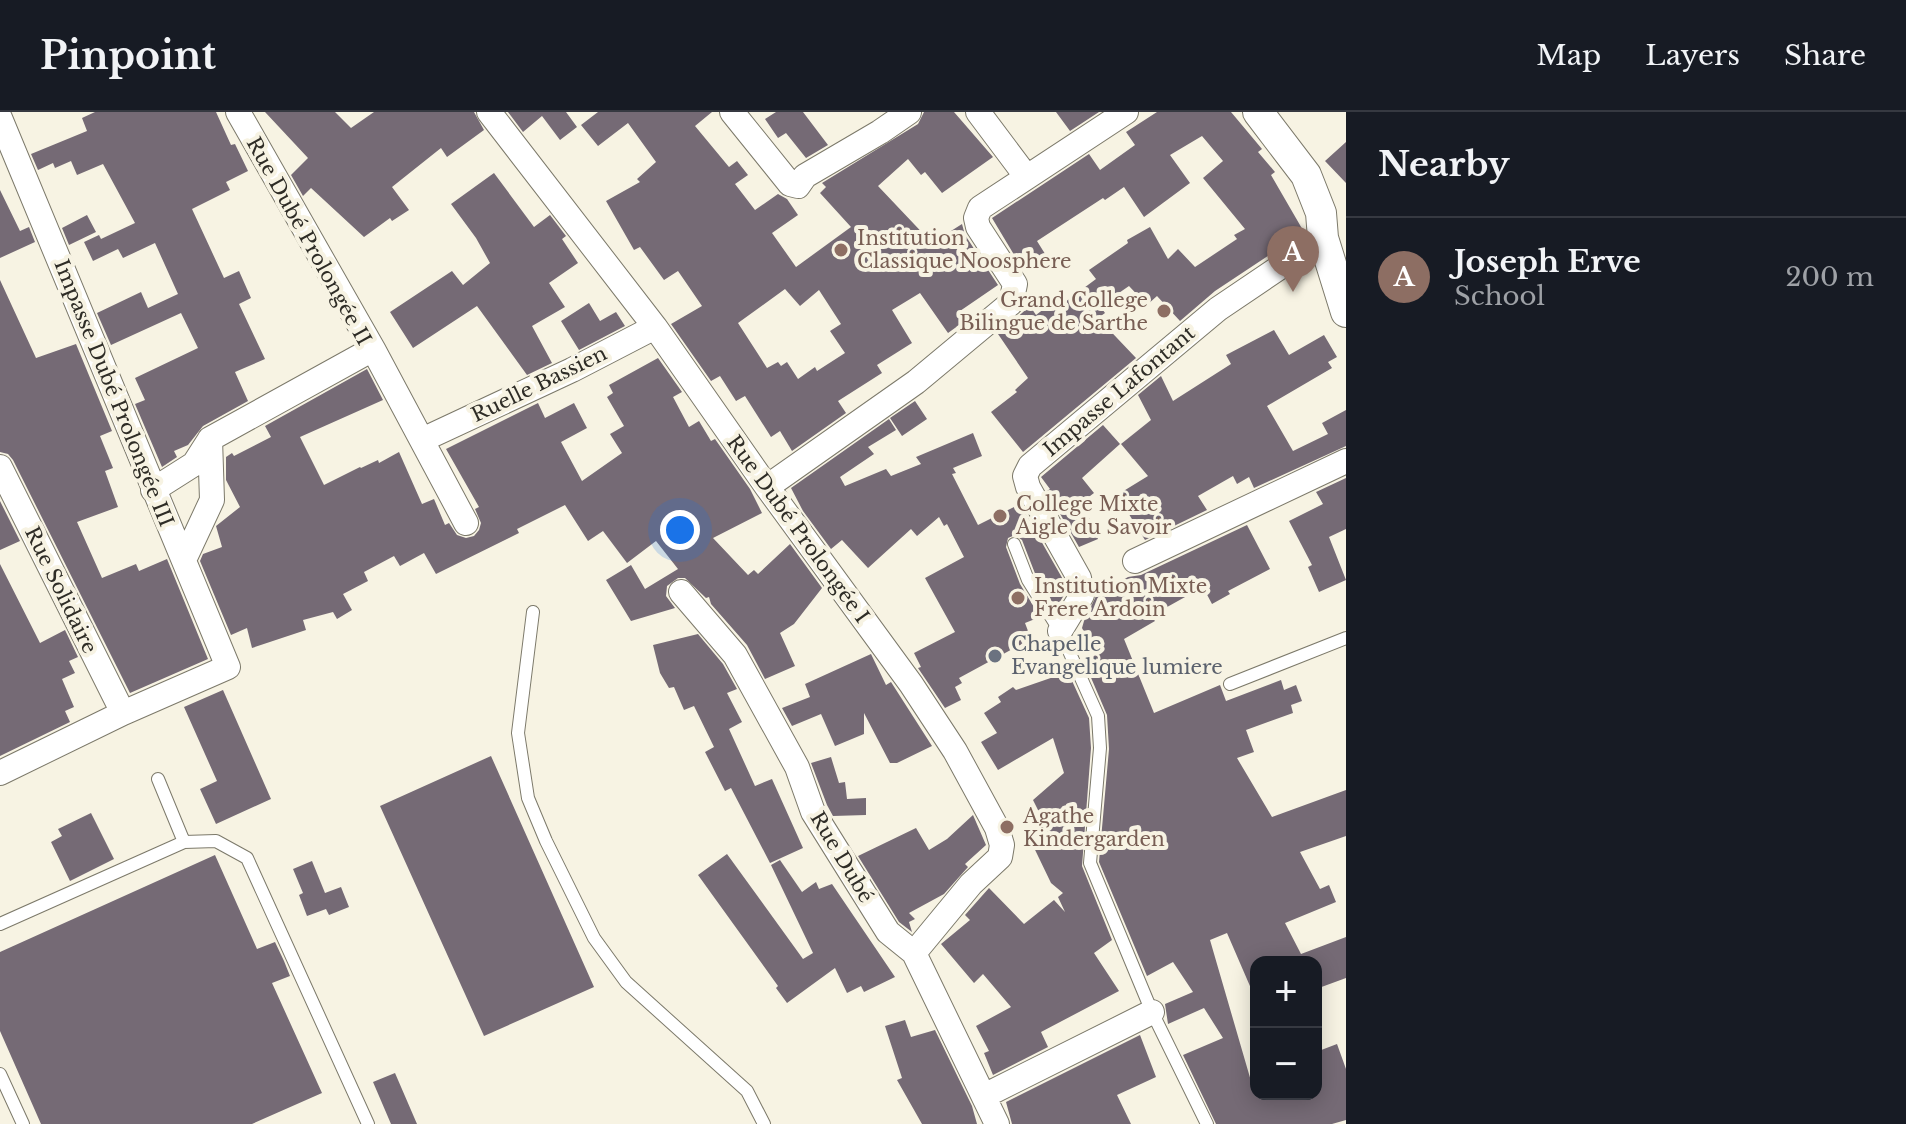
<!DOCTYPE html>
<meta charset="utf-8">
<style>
:root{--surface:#171b24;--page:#242831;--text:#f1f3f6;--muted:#9ea1a6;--line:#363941;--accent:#348455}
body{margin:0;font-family:"Libre Baskerville",serif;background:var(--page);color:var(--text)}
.controls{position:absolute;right:24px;bottom:24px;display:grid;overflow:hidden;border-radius:16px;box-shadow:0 4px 20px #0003}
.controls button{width:72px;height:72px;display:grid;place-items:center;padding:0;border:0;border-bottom:2px solid var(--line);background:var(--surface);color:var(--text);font:40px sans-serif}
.you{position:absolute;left:680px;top:418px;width:28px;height:28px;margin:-20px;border:6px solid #fff;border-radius:50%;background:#1a73e8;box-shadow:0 0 0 12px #1a73e833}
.badge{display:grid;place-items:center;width:52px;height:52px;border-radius:50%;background:var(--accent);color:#fff;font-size:26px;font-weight:700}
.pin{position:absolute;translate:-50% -66px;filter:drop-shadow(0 2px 4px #0008)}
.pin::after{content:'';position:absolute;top:42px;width:28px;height:24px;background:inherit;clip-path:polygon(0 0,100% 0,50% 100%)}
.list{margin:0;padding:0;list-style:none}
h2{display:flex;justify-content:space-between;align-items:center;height:104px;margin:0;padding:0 32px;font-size:34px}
h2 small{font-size:26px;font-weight:400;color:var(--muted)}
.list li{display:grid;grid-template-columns:52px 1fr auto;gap:24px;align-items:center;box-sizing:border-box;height:120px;padding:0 32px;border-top:2px solid var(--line)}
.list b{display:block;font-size:30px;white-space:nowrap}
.list p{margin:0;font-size:26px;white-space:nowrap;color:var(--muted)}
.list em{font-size:26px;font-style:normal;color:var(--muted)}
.map{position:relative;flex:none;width:1346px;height:1012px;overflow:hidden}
header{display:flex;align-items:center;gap:48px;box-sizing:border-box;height:112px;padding:0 40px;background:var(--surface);border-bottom:2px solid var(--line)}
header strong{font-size:38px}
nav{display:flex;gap:44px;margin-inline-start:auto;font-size:28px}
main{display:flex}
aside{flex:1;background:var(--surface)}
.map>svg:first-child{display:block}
.building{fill:#756a75;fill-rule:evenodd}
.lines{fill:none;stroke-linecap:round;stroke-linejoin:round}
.service-casing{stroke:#7c796a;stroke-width:14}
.minor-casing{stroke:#7c796a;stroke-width:26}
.tertiary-casing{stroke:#7c796a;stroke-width:32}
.service{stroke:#fff;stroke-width:12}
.minor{stroke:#fff;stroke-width:24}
.tertiary{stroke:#fff;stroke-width:30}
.education-dot{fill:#8d6e63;stroke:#f7f3e3;stroke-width:3}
.worship-dot{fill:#6b7280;stroke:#f7f3e3;stroke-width:3}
.labels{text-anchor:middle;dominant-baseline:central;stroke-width:8;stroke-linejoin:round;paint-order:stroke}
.education-label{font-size:20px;fill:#785e54;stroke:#f7f3e3;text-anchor:start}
.street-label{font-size:20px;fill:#2e2c26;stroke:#f7f3e3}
.worship-label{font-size:20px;fill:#5b616d;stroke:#f7f3e3;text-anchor:start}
</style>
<header>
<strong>Pinpoint</strong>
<nav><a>Map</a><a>Layers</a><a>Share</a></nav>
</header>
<main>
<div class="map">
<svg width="1346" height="1012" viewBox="0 0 1346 1012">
<rect width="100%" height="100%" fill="#f7f3e3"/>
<path class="building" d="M95,0H216L231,33L235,32L248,59L226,70L230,78L192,97L224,166L239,159L251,186L239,192L265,247L235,260L248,289L203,314L188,333L174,339L177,345L162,355L135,292L145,288L135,266L198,236L181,201L111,233L97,201L141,180L148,196L178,182L155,131L123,146L118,137L93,149L84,130L99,123L101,127L135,111L103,52L77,63L71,49L55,56L53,51L38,58L31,42L87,19L82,6Z
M265,0H335L351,16L374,0H474L484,18L447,45L441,36L392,75L409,98L392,109L390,106L364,125L311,76L303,84L291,63L308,46Z
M508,0H566L577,15L560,28L542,4L523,20Z
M598,0H712L695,14L729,55L737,49L748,63L735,72L755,98L778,82L787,87L798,103L772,121L796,155L851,115L820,81L826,75L822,71L918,12L924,0H954L993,45L942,81L925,60L921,63L908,47L878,74L932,131L962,112L965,123L998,173L960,199L966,208L948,221L920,181L892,198L912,231L877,253L882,261L838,289L846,301L792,339L780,319L771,325L745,284L736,289L720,264L711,269L671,212L702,194L678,159L664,168L640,135L634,138L606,89L640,70L637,67L656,50L628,11L598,34L581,13ZM785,177L800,194L819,178L841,212L830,219L845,241L817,259L815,255L798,267L787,250L781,254L778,250L767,256L738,211Z
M776,0H803L828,33L806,46L786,21L778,26L765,7Z
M1056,0H1099L1070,19Z
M1157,0H1231L1262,37L1258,40L1275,60L1271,63L1304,120L1215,179L1180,209L1157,184L1147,193L1129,174L1100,194L1105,201L1098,206L1136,246L1023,340L991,300L1017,280L1015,278L1028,266L998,222L1030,194L1036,203L1049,193L1053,199L1096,167L1089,158L1128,131L1127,128L1150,115L1168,147L1178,137L1195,155L1237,127L1234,123L1245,117L1203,66L1223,49L1202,24L1170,43L1190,71L1144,105L1124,75L1105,88L1103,86L1037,129L1047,145L1029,156L1027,153L1022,156L992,106L1089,42L1100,58L1135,33L1126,20Z
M1346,30V71L1325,49Z
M494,61L534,115L550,103L566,124L562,127L578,151L549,171L565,195L532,214L552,251L527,263L477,194L413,236L390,200L452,159L463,173L490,151L476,126L451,92Z
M0,78L20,119L29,115L35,130L0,146Z
M87,103L96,120L69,133L62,116Z
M0,168L36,246L76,232L112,319L100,324L113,356L105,359L118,395L77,410L102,466L136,452L139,459L167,447L208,547L130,581L13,348L8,342L0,340Z
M589,191L600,209L616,200L625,214L579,238L561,209Z
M1274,218L1289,243L1324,223L1337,245L1328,250L1332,256L1267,294L1293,339L1328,322L1322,311L1346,298V334L1254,376L1249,365L1237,372L1233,364L1198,384L1207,398L1145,428L1117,383L1148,364L1121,332L1151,308L1138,283L1161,264L1173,289L1231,252L1226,243Z
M658,246L682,280L673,285L689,315L699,309L711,329L715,327L750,377L762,401L713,426L748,463L754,458L758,462L790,432L822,476L794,512L780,521L795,554L765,567L747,533L711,492L709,485L706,486L685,466H678L667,474L666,484L675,496L631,509L606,468L631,453L645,477L678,457L656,429L627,451L603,419L588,429L565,393L517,417L519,421L436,462L424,441L400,454L394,444L364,460L368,469L343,482L352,498L337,507L333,500L303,508L306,518L252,536L247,516L231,523L200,449L203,442L222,435L216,414L240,395L226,368V345L232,341L234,344L271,325L265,314L367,257L383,288L300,325L324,373L360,355L361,356L378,348L379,351L399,340L422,392L434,387L445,413L449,411L457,423L466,426L474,424L479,418L481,411L475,397L479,395L446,337L538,291L545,306L574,291L587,316L561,330L582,369L622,341L610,322L624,314L607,285L613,281L609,273Z
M915,289L927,307L902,324L890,306Z
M889,307L896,318L868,335L874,342L840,365L845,374L886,357L891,364L921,352L916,345L973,321L982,344L953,356L956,361L952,362L978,413L1020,392L1065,471L1066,480L1056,496L1036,464L1022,428L1015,423L1008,426L1006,435L1020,472L1040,505L1025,511L1031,527L959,566L962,571L955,575L961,588L945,596L918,556L921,555L914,541L955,520L925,466L964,445L947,412L944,414L939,405L917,424L911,417L868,456L842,428L831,437L803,399L791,376Z
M1103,313L1120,332L1082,366L1094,381L1082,390L1098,427L1079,435L1047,379L1050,377L1041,365Z
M1346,366V417L1329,425L1346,468L1319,480L1308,455L1312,453L1289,409L1323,392L1316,380Z
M0,389L20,429L0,438Z
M1247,413L1270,457L1228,479L1230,482L1212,492L1203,475L1151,504L1155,509L1124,527L1154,601L1220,573L1226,589L1281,568L1284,578L1296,573L1302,589L1291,593L1293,601L1246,618L1254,640L1237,646L1272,705L1346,678V724L1300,740L1320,777L1329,773L1336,790L1285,811L1301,842L1346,825V866L1316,877V850H1256V888L1227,821L1210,828L1251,969L1256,967V982H1316V940L1337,932L1346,957V1008L1332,1012H1216L1183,943L1223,926L1204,896L1168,912L1165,892L1193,880L1173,850L1147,864L1099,750L1109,637L1107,603L1086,554L1088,553L1084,543L1094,539L1082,516L1084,509L1096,484L1128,465L1141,463Z
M0,452L40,531L65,518L78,545L69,549L75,561L62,567L74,595L65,599L70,610L0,644Z
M698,522L723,552L737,577L727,581L742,610L729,617L755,674L772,667L803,736L770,751L731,676L725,679L705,640L714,635L694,594L684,598L674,575L669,576L660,561L653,533Z
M871,542L886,573L891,570L932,634L897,651H890L864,601V622L835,634L821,602L792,614L782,596L810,585L805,572Z
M1068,560L1089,606L1091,636L1082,754L1112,828L1094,841L1119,879L1041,920L1048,935L993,963L984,941L989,939L976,914L1011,895L983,862L974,871L941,832L970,808L965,803L989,776L1024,812L1054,788L1065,800L1058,785L1063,781L1051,771L1025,717L1043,708L1033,688L1064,661L1053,626L998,658L981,630L997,621L984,601L1001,590L998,585L1013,575L1016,578Z
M223,578L271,687L216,712L200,677L217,669L184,595Z
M491,644L594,875L484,924L380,694Z
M831,645L839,671L845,670L847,687L866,686V703L833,704L827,693L811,651Z
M91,701L114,747L70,769L51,730L62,724L58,717Z
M973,703L986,733L965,752L968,755L944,782L909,801L915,807L909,810L912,820L899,810L858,744L916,716L929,738L947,727Z
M727,742L803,847L813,841L771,753L780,748L802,780L816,770L819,777L832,772L895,865L864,880L861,874L847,881L835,856L787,891L776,876L778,874L698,763Z
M215,743L257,837L275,830L284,849L290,864L272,871L322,981L252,1012H41L0,919V840Z
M312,749L325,781L341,775L349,795L329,803L326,797L307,804L299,783L303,781L293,757Z
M905,908L911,925L935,918L972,994L977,1012H922L897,968L902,966L885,914Z
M1140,923L1156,965L1117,983L1131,1012H1012L1006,990Z
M395,961L417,1012H391L373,970Z"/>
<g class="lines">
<g class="service-casing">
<path id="service" d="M1014,432L1028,468L1060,519L1098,604L1100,636L1090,751L1152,900L1207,1012
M533,500L518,621L528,686L546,729L594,826L626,870L747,979L764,1012
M1230,572L1346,526
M158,667L184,730
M0,812L184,730L216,729L247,746L368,1012
M0,962L23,1012"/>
</g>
<g class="minor-casing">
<path id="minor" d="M489,0L655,215L767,375L911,572L955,639L997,716L1002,733L1000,745L971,772L914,841
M732,0L790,72L798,74L805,64L880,20L909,0
M978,0L1026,64
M0,6L228,555L123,601L0,661
M373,237L466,411
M422,328L572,258L655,215
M0,355L123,601
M767,375L916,270L1011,191L1015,172L978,115L976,106L980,96L1126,0
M153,378L194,352L210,327
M184,448L212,388L210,327L373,237L238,0
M1135,449L1346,349
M681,480L735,543L797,655L813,700L888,820L914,841L997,1012
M1060,519L1082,483L1079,466L1028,375L1025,364L1030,354L1218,197L1323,126
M984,984L1152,900"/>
</g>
<g class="tertiary-casing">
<path id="tertiary" d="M1258,0L1306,63L1321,101L1323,126L1346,200"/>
</g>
<use href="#service" class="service"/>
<use href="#minor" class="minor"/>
<use href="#tertiary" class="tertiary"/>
</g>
<g class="education-dot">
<circle cx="841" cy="138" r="8"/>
<circle cx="1164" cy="199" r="8"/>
<circle cx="1000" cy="404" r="8"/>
<circle cx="1018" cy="486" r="8"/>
<circle cx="1007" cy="715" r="8"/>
</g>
<circle class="worship-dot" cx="995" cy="544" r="8"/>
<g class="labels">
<g class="education-label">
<text x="857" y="126">Institution<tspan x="857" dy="23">Classique Noosphere</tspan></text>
<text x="1148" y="188" text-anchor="end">Grand College<tspan x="1148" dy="23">Bilingue de Sarthe</tspan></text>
<text x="1016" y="392">College Mixte<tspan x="1016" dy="23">Aigle du Savoir</tspan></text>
<text x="1034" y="474">Institution Mixte<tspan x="1034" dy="23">Frere Ardoin</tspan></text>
<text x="1023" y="704">Agathe<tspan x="1023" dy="23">Kindergarden</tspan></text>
</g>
<g class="street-label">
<text transform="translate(309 129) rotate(61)">Rue Dubé Prolongée II</text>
<text transform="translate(539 272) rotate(-26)">Ruelle Bassien</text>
<text transform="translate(1119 279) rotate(-40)">Impasse Lafontant</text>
<text transform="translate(114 281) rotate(68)">Impasse Dubé Prolongée III</text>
<text transform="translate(798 417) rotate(54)">Rue Dubé Prolongée I</text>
<text transform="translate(61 478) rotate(64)">Rue Solidaire</text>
<text transform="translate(842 745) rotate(59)">Rue Dubé</text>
</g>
<g class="worship-label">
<text x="1011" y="532">Chapelle<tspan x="1011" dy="23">Evangelique lumiere</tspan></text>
</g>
</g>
</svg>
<div class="controls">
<button>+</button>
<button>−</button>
</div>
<div class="you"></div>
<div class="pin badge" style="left:1293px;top:180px;background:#8d6e63">A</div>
</div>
<aside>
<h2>Nearby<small></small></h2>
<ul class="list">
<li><span class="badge" style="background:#8d6e63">A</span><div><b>Joseph Erve</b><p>School</p></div><em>200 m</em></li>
</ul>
</aside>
</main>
